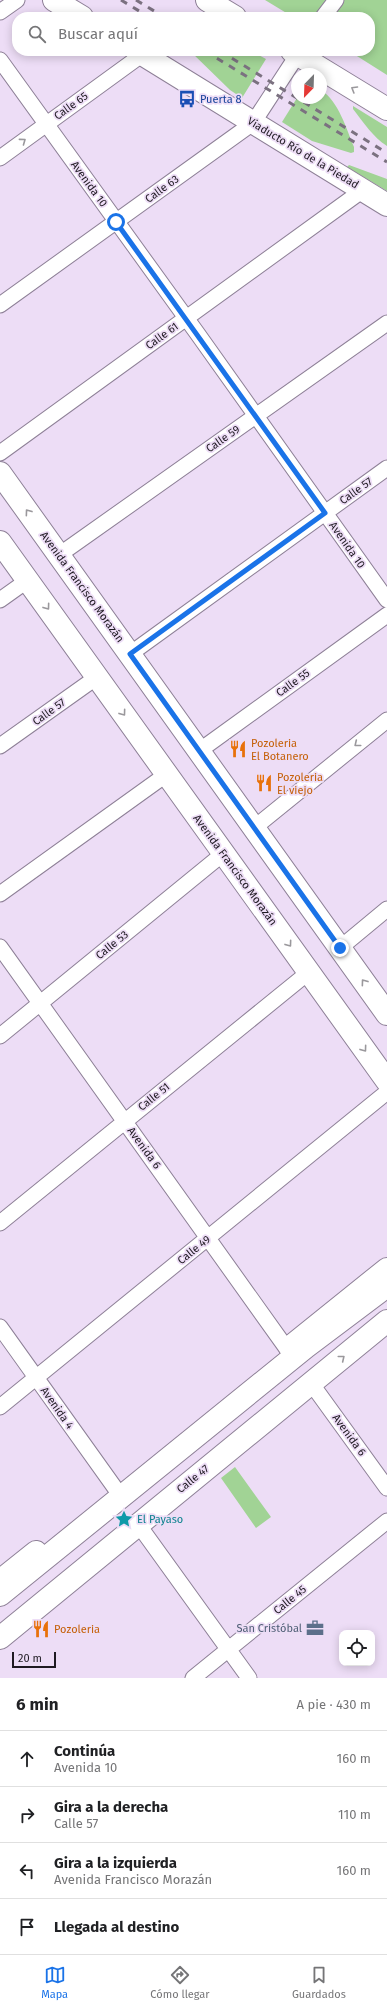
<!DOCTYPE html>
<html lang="es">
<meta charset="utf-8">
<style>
:root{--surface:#fff;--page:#f6f6f6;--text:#202124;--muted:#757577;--line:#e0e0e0;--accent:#1a73e8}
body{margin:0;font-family:"Fira Sans",sans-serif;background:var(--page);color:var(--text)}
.controls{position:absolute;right:12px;bottom:12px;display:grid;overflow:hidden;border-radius:8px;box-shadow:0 2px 10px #0003}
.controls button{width:36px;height:36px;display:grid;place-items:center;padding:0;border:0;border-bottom:1px solid var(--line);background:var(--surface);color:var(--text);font:20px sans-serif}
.compass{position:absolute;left:291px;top:68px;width:36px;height:36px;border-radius:50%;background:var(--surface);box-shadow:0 2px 10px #0003;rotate:203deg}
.scale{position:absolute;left:12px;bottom:10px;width:44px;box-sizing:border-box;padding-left:4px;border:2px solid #1f1a22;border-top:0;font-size:11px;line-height:14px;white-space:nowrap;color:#1f1a22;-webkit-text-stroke:3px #edddf6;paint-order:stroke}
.stop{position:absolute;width:12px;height:12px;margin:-9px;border:3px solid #1a73e8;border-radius:50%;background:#fff}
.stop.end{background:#1a73e8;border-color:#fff;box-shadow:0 1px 4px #0008}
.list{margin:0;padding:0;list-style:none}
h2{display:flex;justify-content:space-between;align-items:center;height:52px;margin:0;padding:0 16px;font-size:17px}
h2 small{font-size:13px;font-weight:400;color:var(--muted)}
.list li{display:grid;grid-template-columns:26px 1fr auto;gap:12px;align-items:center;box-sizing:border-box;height:56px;padding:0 16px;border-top:1px solid var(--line)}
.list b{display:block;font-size:15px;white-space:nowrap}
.list p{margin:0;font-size:13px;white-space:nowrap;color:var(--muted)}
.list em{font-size:13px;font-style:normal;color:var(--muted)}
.icon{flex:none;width:22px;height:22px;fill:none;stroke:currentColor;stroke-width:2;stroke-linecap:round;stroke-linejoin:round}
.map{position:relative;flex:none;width:387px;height:1678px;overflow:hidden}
.search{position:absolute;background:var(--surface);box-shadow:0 2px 10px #0003;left:12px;right:12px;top:12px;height:44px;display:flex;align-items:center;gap:10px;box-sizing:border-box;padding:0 14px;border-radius:16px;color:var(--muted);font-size:15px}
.sheet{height:276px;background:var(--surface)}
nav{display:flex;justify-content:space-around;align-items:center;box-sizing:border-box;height:56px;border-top:1px solid var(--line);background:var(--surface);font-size:11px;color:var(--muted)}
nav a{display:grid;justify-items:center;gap:2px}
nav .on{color:var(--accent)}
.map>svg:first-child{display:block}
.green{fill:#a1d395}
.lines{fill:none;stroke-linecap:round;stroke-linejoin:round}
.street-casing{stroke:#8e8097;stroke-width:17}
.secondary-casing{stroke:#8e8097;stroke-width:24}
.primary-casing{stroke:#8e8097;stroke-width:24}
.street{stroke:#fff;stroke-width:15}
.secondary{stroke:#fff;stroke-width:22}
.primary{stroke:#fff;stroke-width:22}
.rail{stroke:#7b7180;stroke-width:3;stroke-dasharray:7 7;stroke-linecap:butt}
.oneway{stroke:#9a989c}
.route{stroke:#1a73e8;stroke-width:5}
.labels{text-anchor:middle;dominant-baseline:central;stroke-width:3.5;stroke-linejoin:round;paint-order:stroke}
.transit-label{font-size:11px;fill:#164399;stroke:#edddf6;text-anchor:start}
.street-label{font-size:11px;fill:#1f1a22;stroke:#edddf6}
.food-label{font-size:11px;fill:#c56008;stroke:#edddf6;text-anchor:start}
.culture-label{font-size:11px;fill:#0d838f;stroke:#edddf6;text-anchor:start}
.service-label{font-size:11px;fill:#4e5e75;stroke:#edddf6;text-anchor:end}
</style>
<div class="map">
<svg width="387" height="1678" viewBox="0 0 387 1678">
<rect width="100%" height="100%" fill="#edddf6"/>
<path class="green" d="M265,0H387V75L349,51H370V17H293Z
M190,51H251L266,59L242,98L230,90Z
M321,90C339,102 346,128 354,147V152L351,153L312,141L282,122L297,98H321Z
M353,106L387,127V146C373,137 364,123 353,109Z
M349,165L387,179V191L347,167Z
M235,1467L271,1517L256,1528L221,1478Z"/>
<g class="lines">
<g class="street-casing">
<path id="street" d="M0,12L17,0
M323,17L336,0
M0,60L197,333L387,600
M0,158L143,54
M0,305L253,123L300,51
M0,453L363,190
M59,555L387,323
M0,600L28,580
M130,654L387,468
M0,746L97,677
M199,751L387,615
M254,828L387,720
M0,894L167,774
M0,947L287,1349
M340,948L387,909
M0,1036L224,853
M0,1223L309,972
M0,1327L115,1488
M311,1383L387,1488
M0,1407L387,1092
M138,1524L249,1678
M193,1678L387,1521"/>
</g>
<g class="secondary-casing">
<path id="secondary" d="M290,1347L387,1269
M0,1581L36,1552
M0,1638L387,1321"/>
</g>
<g class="primary-casing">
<path id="primary" d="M54,0L82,17
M207,0L235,17
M137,51L387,205
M292,51L387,109
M0,473L387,1014
M0,542L387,1081
M0,1595L306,1347L387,1286"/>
</g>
<use href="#street" class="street"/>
<use href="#secondary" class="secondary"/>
<use href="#primary" class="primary"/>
<path class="rail" d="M121,0L149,17
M136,0L164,17
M205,51L387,162
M220,51L387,153"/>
</g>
<defs><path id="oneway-chevron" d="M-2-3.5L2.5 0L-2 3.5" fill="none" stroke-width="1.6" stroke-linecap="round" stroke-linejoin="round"/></defs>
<g class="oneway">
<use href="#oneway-chevron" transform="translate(354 89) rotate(-149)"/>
<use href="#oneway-chevron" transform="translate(23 141) rotate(-36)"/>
<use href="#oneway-chevron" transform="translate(28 512) rotate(-126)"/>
<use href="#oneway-chevron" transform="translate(47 607) rotate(54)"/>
<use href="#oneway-chevron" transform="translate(123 713) rotate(54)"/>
<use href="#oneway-chevron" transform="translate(357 744) rotate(141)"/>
<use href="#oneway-chevron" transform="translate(289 944) rotate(54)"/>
<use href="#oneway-chevron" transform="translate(364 982) rotate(-126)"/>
<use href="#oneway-chevron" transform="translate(364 1049) rotate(54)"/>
<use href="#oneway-chevron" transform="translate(342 1358) rotate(-39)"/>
</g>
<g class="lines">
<path class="route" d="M116,222L325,513L130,654L340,948"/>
</g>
<defs>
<g id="bus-bare" transform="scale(1.38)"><path d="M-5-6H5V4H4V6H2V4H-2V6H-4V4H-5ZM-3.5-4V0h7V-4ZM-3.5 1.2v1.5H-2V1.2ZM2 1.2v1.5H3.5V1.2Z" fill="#1a4fb4" stroke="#edddf6" stroke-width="2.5" paint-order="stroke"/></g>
<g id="restaurant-bare" transform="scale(1.38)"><path d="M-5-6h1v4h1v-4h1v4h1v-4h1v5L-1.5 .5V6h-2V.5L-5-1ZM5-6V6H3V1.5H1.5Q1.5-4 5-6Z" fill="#e8710a" stroke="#edddf6" stroke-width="2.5" paint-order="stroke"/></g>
<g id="sight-bare" transform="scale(1.38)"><path d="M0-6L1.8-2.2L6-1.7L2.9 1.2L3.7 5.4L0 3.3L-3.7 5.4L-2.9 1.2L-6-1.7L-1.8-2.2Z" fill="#0f9aa8" stroke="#edddf6" stroke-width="2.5" paint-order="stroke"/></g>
<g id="office-bare" transform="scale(1.38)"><path d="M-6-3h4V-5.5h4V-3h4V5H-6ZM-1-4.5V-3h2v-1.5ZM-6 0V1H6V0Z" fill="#5c6f8a" stroke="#edddf6" stroke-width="2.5" paint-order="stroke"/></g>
</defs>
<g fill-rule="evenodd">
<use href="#bus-bare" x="187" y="99"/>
<use href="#restaurant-bare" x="238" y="749"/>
<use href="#restaurant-bare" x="264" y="783"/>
<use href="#sight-bare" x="124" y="1519"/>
<use href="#office-bare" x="315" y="1628"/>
<use href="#restaurant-bare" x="41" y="1629"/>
</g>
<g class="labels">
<g class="transit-label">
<text x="200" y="99">Puerta 8</text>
</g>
<g class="street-label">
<text transform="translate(71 106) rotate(-36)">Calle 65</text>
<text transform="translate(303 153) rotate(31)">Viaducto Río de la Piedad</text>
<text transform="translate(89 184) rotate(54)">Avenida 10</text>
<text transform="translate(162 189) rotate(-36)">Calle 63</text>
<text transform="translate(162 336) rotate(-36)">Calle 61</text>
<text transform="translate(223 439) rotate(-35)">Calle 59</text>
<text transform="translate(356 491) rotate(-36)">Calle 57</text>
<text transform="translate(347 545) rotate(55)">Avenida 10</text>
<text transform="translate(82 587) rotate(54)">Avenida Francisco Morazán</text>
<text transform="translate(293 683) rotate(-36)">Calle 55</text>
<text transform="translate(49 712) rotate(-36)">Calle 57</text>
<text transform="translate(235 870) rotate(54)">Avenida Francisco Morazán</text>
<text transform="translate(112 945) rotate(-39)">Calle 53</text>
<text transform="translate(154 1097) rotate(-39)">Calle 51</text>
<text transform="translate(144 1148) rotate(54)">Avenida 6</text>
<text transform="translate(194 1250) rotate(-39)">Calle 49</text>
<text transform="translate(57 1408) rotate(55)">Avenida 4</text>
<text transform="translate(349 1435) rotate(54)">Avenida 6</text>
<text transform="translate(193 1479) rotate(-39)">Calle 47</text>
<text transform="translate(290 1600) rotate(-39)">Calle 45</text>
</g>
<g class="food-label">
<text x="251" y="743">Pozoleria<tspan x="251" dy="13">El Botanero</tspan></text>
<text x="277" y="777">Pozoleria<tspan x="277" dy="13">El viejo</tspan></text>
<text x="54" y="1629">Pozoleria</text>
</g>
<g class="culture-label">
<text x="137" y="1519">El Payaso</text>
</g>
<g class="service-label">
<text x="302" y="1628">San Cristóbal</text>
</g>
</g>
</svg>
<div class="controls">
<button><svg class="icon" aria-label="locate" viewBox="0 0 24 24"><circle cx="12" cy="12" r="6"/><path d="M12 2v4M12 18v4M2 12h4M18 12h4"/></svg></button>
</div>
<svg class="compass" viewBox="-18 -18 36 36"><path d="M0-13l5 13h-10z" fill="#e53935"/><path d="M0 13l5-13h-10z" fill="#757577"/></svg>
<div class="scale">20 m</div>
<div class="stop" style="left:116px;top:222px"></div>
<div class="stop end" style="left:340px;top:948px"></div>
<div class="search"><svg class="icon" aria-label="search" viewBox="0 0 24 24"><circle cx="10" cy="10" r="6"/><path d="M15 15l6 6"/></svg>Buscar aquí</div>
</div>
<section class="sheet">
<h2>6 min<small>A pie · 430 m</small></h2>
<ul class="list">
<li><svg class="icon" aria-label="ahead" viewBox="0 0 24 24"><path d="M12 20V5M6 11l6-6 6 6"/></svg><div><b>Continúa</b><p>Avenida 10</p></div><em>160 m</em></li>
<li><svg class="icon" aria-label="right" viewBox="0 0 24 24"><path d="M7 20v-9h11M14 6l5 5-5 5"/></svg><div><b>Gira a la derecha</b><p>Calle 57</p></div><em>110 m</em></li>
<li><svg class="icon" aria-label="left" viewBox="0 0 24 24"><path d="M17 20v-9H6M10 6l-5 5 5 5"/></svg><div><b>Gira a la izquierda</b><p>Avenida Francisco Morazán</p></div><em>160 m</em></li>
<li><svg class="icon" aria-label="arrive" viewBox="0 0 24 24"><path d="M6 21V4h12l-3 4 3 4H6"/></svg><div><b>Llegada al destino</b></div></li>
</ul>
</section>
<nav>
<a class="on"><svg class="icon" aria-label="map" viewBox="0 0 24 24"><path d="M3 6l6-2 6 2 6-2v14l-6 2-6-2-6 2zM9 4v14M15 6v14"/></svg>Mapa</a>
<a><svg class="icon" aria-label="directions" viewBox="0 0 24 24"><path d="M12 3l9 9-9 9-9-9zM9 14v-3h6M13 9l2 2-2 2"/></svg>Cómo llegar</a>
<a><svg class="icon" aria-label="saved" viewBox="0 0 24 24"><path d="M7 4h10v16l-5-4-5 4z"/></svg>Guardados</a>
</nav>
